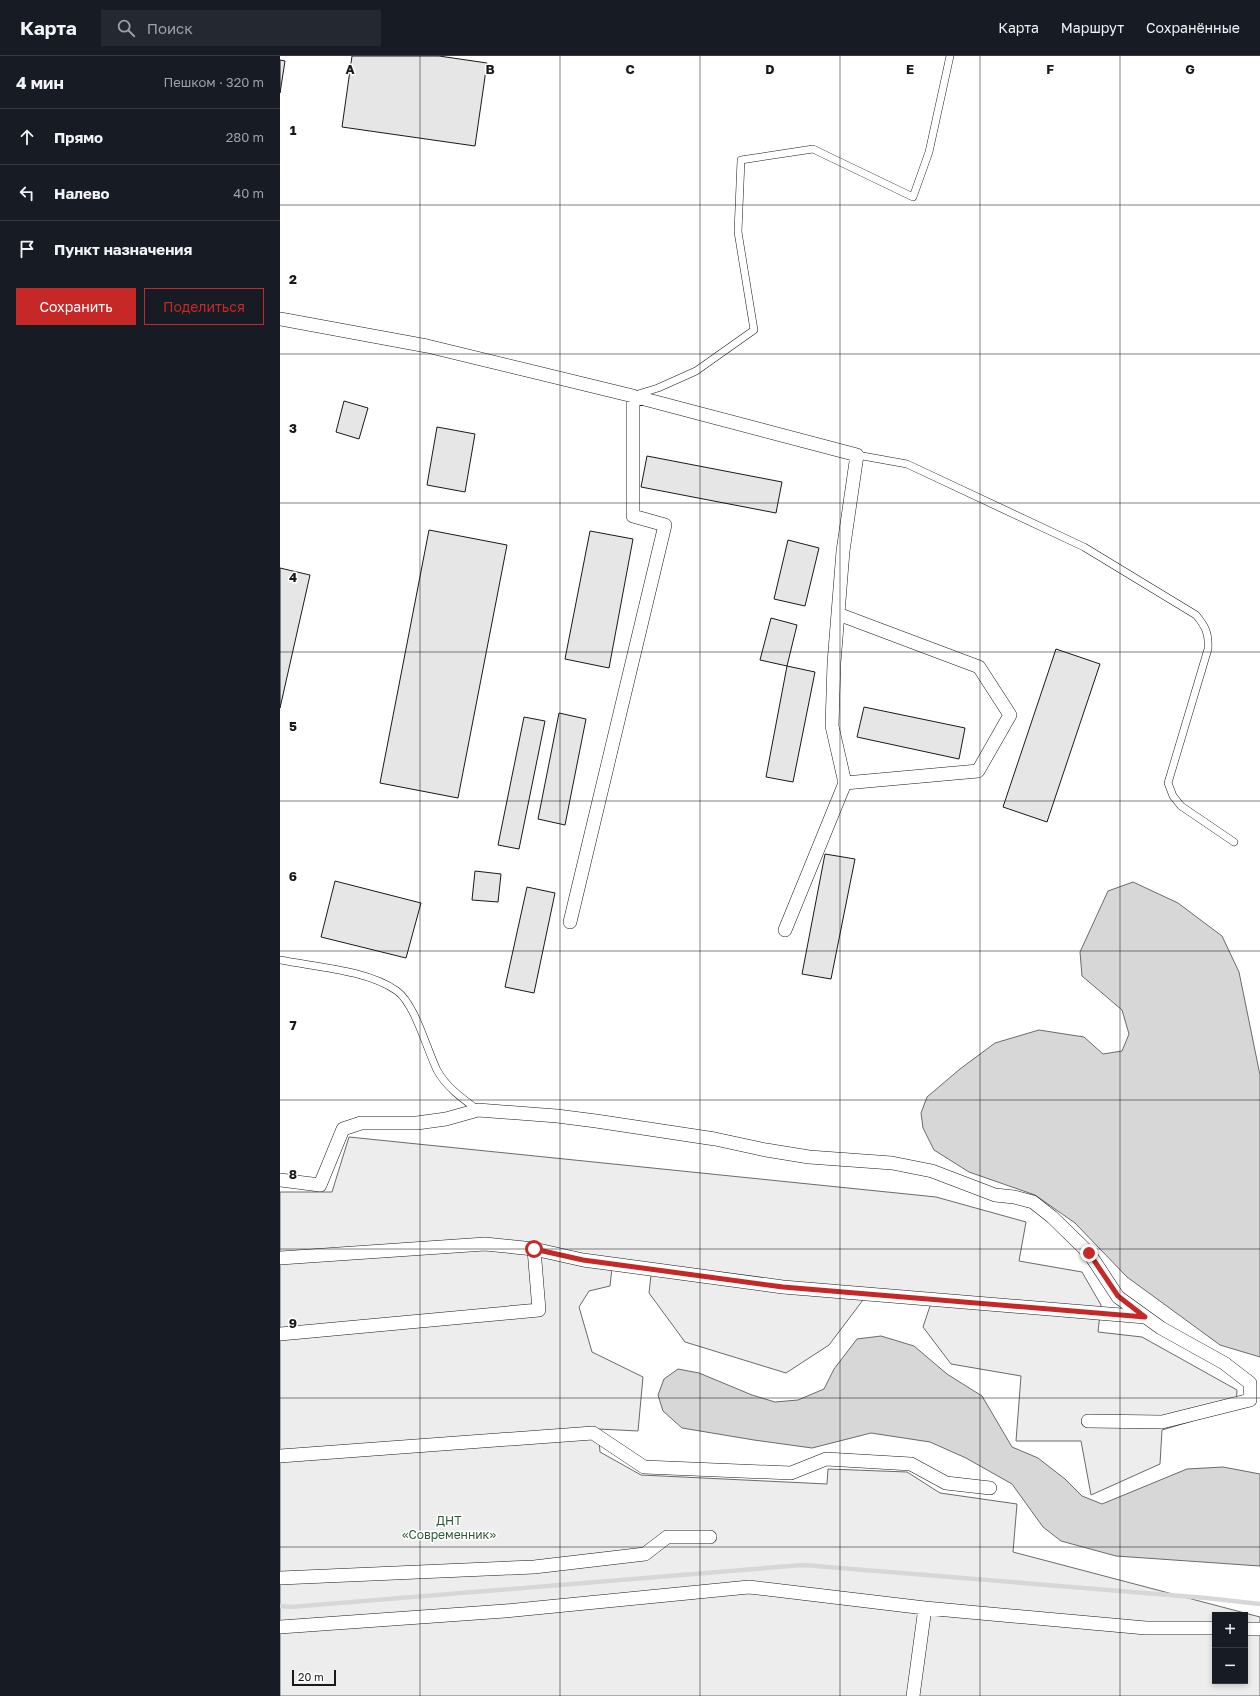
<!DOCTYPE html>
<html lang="ru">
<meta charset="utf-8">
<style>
:root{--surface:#171b24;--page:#242831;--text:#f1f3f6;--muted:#9ea1a6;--line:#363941;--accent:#c62828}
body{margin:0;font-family:"Golos Text",sans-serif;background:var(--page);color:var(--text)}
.controls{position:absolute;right:12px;bottom:12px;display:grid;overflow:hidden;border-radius:0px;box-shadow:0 2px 6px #0003}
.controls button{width:36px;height:36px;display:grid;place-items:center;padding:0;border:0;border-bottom:1px solid var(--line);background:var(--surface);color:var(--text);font:20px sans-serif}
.scale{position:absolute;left:12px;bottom:10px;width:44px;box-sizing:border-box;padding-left:4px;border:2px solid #1a1a1a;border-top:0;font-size:11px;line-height:14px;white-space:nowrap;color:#1a1a1a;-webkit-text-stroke:3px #fff;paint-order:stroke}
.stop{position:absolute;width:12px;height:12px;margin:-9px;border:3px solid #c62828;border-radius:50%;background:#fff}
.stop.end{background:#c62828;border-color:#fff;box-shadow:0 1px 4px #0008}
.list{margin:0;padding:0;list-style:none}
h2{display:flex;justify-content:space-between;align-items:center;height:52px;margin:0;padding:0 16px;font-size:17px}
h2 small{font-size:13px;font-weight:400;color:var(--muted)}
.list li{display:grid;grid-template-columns:26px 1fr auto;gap:12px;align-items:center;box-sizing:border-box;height:56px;padding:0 16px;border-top:1px solid var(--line)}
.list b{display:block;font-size:15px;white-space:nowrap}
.list em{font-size:13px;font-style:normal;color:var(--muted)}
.actions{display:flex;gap:8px;padding:12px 16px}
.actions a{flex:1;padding:9px 0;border:1px solid var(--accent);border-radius:0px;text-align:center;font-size:14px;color:var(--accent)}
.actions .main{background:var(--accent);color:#fff}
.icon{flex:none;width:22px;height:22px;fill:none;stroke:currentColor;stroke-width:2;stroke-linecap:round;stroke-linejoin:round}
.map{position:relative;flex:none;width:980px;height:1640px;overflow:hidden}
header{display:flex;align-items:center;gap:24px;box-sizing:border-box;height:56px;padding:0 20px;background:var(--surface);border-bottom:1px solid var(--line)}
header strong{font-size:19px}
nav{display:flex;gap:22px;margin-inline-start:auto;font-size:14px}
.search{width:280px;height:36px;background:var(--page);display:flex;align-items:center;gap:10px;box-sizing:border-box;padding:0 14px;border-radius:0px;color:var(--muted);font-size:15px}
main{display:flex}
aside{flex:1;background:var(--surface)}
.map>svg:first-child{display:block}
.built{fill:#ededed;stroke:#6a6a6a;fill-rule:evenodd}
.water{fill:#d7d7d7;stroke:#6a6a6a}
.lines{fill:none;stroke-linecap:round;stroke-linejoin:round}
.stream{stroke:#d7d7d7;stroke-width:4.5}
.building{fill:#e6e6e6;stroke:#1a1a1a}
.lane-casing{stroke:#1a1a1a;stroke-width:8}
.street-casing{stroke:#1a1a1a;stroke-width:14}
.lane{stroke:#fff;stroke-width:7}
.street{stroke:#fff;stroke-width:13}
.route{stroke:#c62828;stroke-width:5}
.grid{fill:none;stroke:#1a1a1a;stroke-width:1;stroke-opacity:0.55}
.labels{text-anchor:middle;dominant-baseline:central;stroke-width:3;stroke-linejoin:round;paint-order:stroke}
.park-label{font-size:12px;fill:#2b5a34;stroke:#fff}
.grid-label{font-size:13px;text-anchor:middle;font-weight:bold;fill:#1a1a1a;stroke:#fff;stroke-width:3;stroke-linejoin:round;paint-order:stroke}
</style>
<header>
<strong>Карта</strong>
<div class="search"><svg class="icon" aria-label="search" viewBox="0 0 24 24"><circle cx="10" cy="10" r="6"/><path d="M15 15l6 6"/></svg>Поиск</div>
<nav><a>Карта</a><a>Маршрут</a><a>Сохранённые</a></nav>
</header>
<main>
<aside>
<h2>4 мин<small>Пешком · 320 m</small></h2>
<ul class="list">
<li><svg class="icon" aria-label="ahead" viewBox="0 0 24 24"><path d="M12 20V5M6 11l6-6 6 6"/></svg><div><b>Прямо</b></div><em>280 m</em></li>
<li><svg class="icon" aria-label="left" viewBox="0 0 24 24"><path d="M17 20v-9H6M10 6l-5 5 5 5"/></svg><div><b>Налево</b></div><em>40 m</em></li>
<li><svg class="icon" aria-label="arrive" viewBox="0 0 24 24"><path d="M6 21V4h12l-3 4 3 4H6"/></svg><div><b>Пункт назначения</b></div></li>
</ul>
<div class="actions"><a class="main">Сохранить</a><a>Поделиться</a></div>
</aside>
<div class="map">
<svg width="980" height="1640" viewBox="0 0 980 1640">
<rect width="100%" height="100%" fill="#fff"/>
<path class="built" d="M69,1081L656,1141L746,1166L739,1205L802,1216L821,1249L818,1276L862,1281L957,1334L956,1352L882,1374L880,1408L811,1439L801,1385H736L741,1320L671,1308L643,1271L651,1247L586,1240L549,1289L506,1317L405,1286L369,1237L372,1210L333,1203L330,1230L309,1235L299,1251L312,1296L363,1321L358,1375L318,1373L320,1396L361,1419L547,1428L548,1413L627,1416L660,1437L737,1448L733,1496L980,1561V1640H0V1136H52ZM935,1559H965V1625H935Z"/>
<path class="water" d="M853,826L898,847L942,880L959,916L980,1019V1301L940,1289L847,1221L795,1167L755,1139L689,1116L654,1094L643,1072L641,1057L647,1041L680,1013L715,987L759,974L804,981L823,998L842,995L849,978L842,954L802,920L800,896L828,835Z
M601,1280L634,1290L667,1318L702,1340L732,1391L758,1402L785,1423L802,1440L822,1448L907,1413L943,1411L980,1418V1510L836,1500L781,1485L763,1471L732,1428L686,1402L650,1386L591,1377L532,1392L474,1384L402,1372L383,1355L378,1339L384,1323L398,1313L419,1317L472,1339L495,1346L518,1344L544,1333L554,1313L577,1283Z"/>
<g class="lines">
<path class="stream" d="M0,1550L11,1551L523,1509L926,1542L980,1548"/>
</g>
<path class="building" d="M72,0H159L207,7L195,90L62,71Z
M0,4L5,5L0,37Z
M64,345L88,352L79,383L56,376Z
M157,371L195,378L185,436L147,429Z
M367,400L502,426L496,457L361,431Z
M149,474L227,489L178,742L100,727Z
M310,475L353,483L329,612L285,603Z
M508,484L539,492L525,550L494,543Z
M0,512L30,519L0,652Z
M491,562L517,569L507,610L480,604Z
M776,593L820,608L767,766L723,751Z
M507,610L535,616L513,726L486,721Z
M584,651L685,672L679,703L577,681Z
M279,657L306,663L285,769L258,763Z
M244,661L265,665L239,793L218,789Z
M545,798L575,803L551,923L522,918Z
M195,815L221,818L218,846L192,844Z
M55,825L141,847L126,902L41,881Z
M247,831L275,837L254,937L225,931Z"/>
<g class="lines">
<g class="lane-casing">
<path id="lane" d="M355,339L378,332L416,315L474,274L458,176L461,104L533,93L633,141L649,96L670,0
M577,399L627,408L804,491L916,559C926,571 929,578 928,593L888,727L893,740L901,750L954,786
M0,904C36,911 87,914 117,935C135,948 147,994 157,1014C166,1031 183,1043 198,1054"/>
</g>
<g class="street-casing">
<path id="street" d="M0,263L147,290L353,340L577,399L563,495L554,607L552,670L565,727L505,874
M558,558L699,611L730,659L698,715L565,727
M290,866L385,469L353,460V340
M0,1124L40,1129L63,1073L81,1067H137L166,1063L198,1054L277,1060L316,1065L435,1083L486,1094L529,1101L612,1107L652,1115L715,1139L734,1141L753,1146L772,1161L809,1197L838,1241L881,1272L944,1307L970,1327V1344L882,1366L808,1365
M0,1202L205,1188L254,1193L303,1204L503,1231L865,1261
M0,1278L259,1254L254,1193
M0,1400L313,1377L364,1411L511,1417L546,1403L631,1408L666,1427L710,1432
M0,1522L254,1511L365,1498L387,1481H430
M0,1571L225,1555L469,1531L645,1552L866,1572H935
M965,1573H980
M633,1640L645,1552"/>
</g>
<use href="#lane" class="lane"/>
<use href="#street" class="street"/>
</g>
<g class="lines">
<path class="route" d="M254,1193L303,1204L503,1231L865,1261L838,1240L809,1197"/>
</g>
<path class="grid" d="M140,0V1640M280,0V1640M420,0V1640M560,0V1640M700,0V1640M840,0V1640M0,149H980M0,298H980M0,447H980M0,596H980M0,745H980M0,895H980M0,1044H980M0,1193H980M0,1342H980M0,1491H980"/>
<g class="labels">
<g class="park-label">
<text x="169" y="1464">ДНТ<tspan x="169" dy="14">«Современник»</tspan></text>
</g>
</g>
<g class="grid-label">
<text x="70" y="18">A</text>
<text x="210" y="18">B</text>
<text x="350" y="18">C</text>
<text x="490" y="18">D</text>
<text x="630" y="18">E</text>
<text x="770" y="18">F</text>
<text x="910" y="18">G</text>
<text x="13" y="79">1</text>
<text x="13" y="228">2</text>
<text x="13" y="377">3</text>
<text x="13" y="526">4</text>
<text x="13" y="675">5</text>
<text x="13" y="825">6</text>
<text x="13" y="974">7</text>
<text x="13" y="1123">8</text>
<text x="13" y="1272">9</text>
</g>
</svg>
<div class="controls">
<button>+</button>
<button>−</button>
</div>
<div class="scale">20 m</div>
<div class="stop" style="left:254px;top:1193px"></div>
<div class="stop end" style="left:809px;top:1197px"></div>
</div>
</main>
